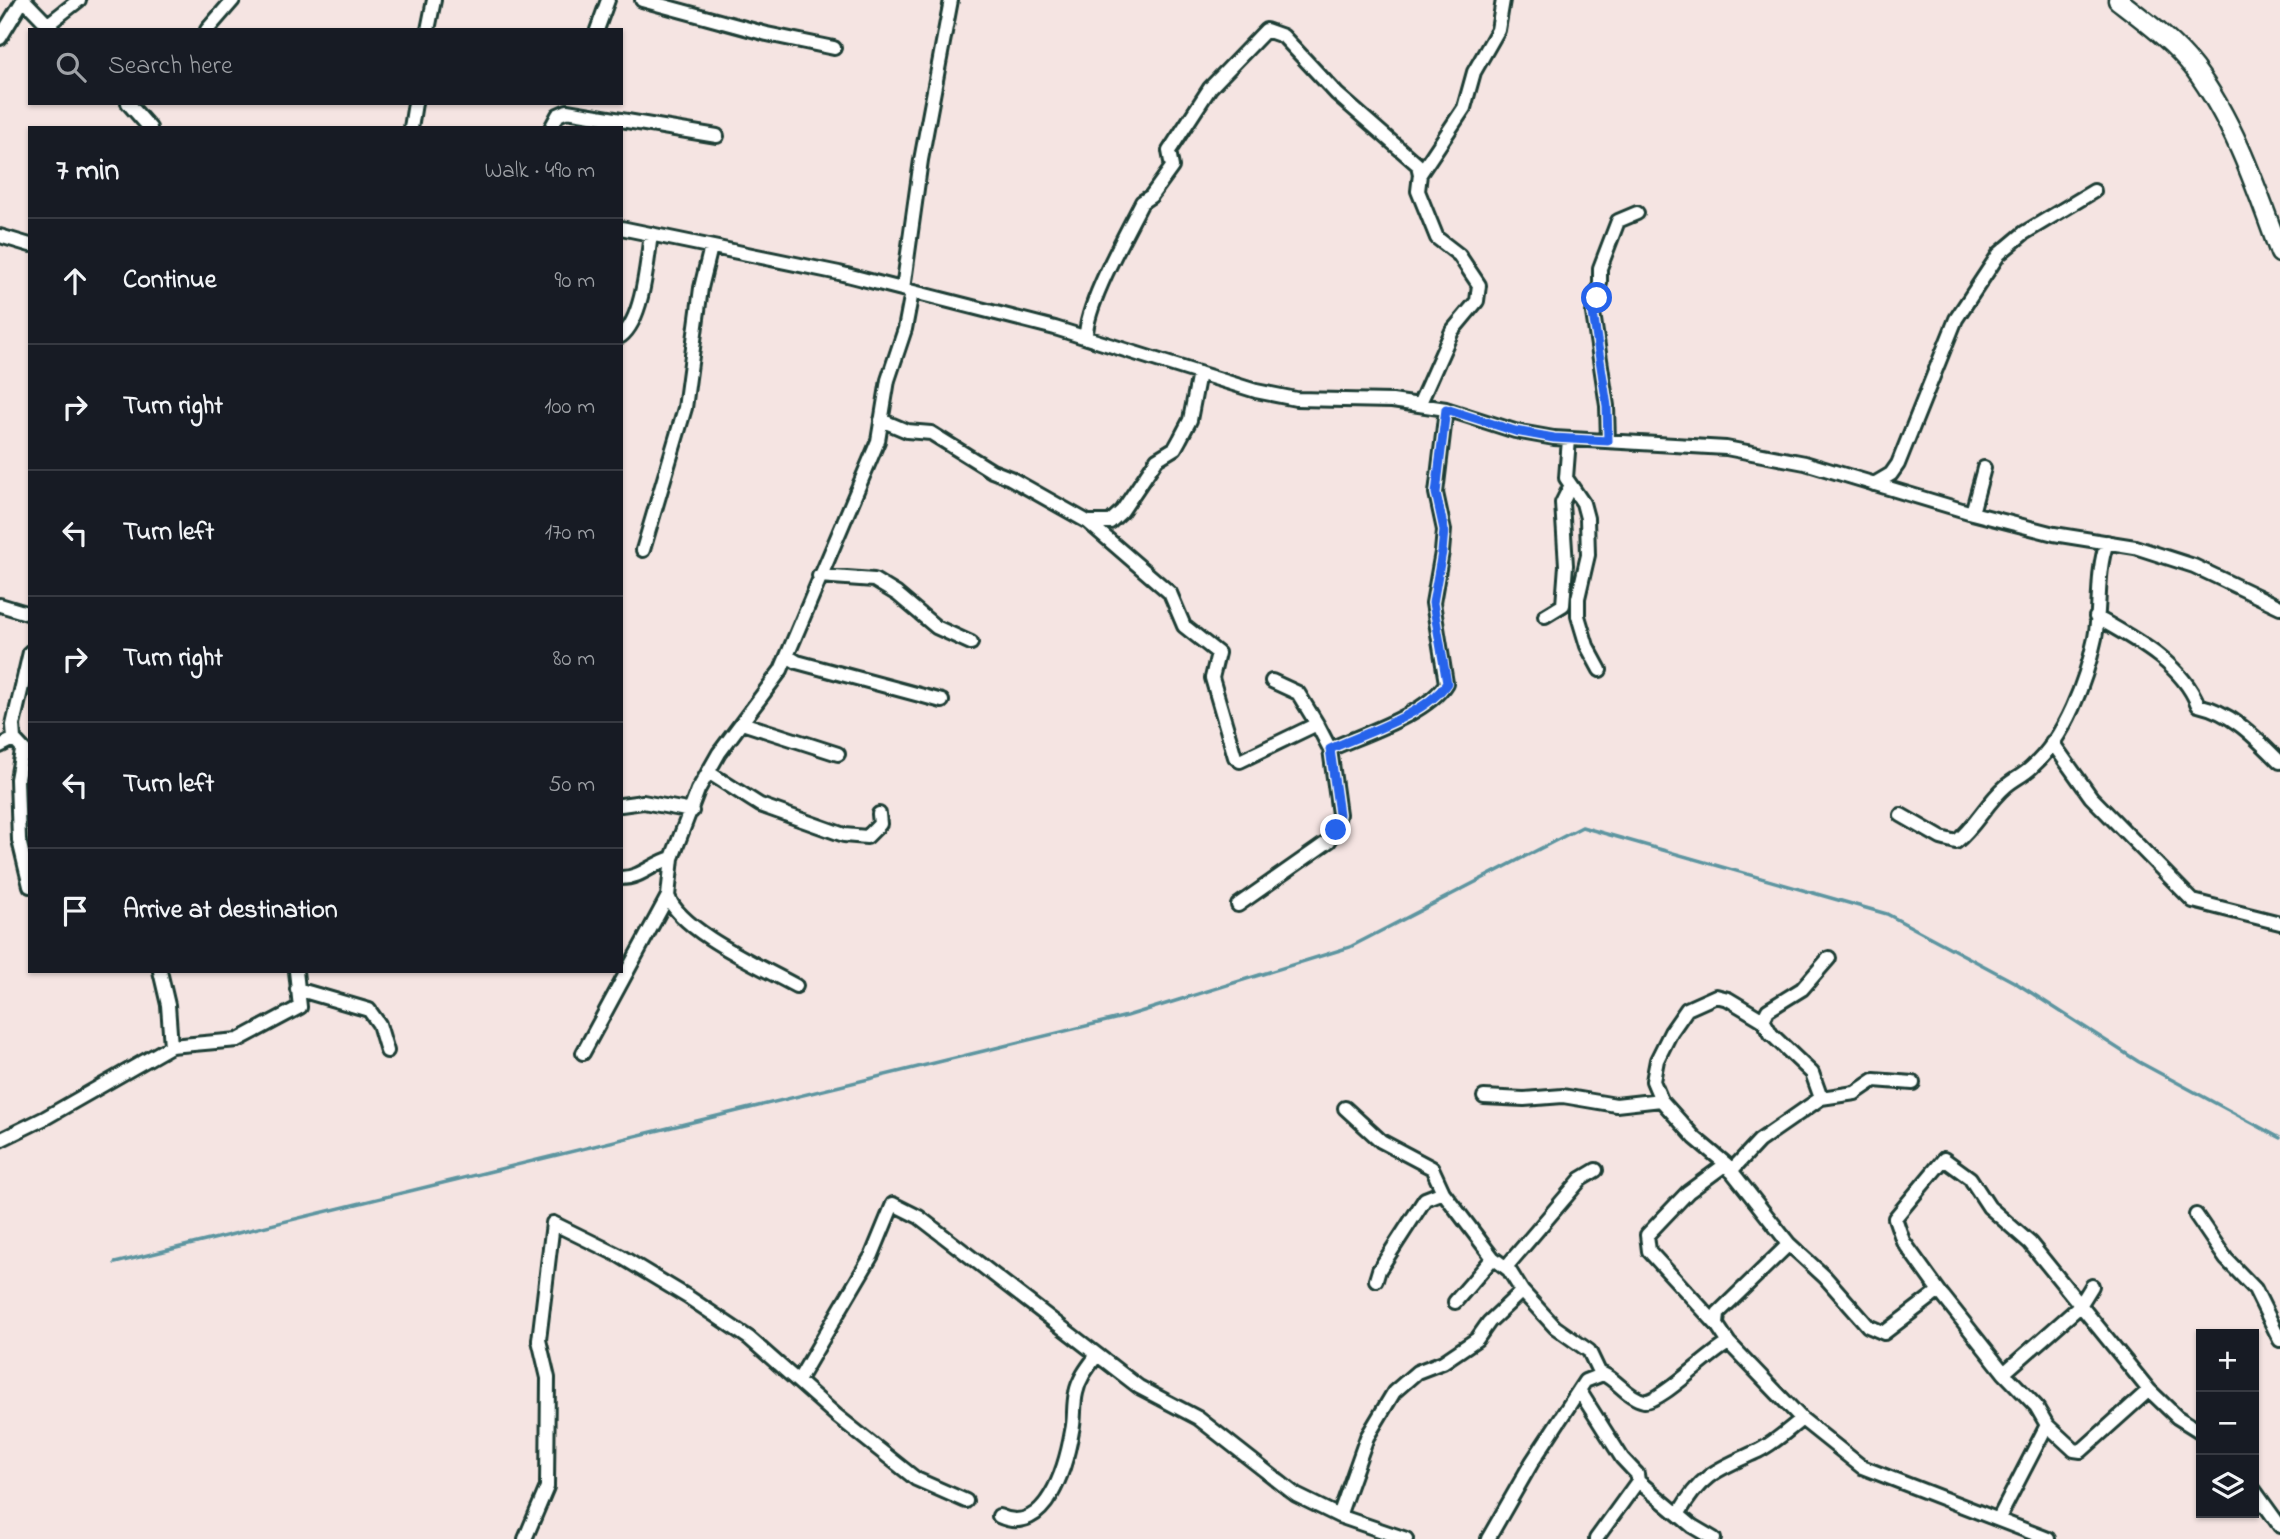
<!DOCTYPE html>
<meta charset="utf-8">
<style>
:root{--surface:#171b24;--page:#242831;--text:#f1f3f6;--muted:#9ea1a6;--line:#363941}
body{margin:0;font-family:"Indie Flower",sans-serif;background:var(--page);color:var(--text)}
.controls{position:absolute;right:21px;bottom:21px;display:grid;overflow:hidden;border-radius:0px;box-shadow:0 2px 5px #0004}
.controls button{width:63px;height:63px;display:grid;place-items:center;padding:0;border:0;border-bottom:2px solid var(--line);background:var(--surface);color:var(--text);font:35px sans-serif}
.stop{position:absolute;width:21px;height:21px;margin:-16px;border:5px solid #2563eb;border-radius:50%;background:#fff}
.stop.end{background:#2563eb;border-color:#fff;box-shadow:0 2px 7px #0008}
.list{margin:0;padding:0;list-style:none}
h2{display:flex;justify-content:space-between;align-items:center;height:91px;margin:0;padding:0 28px;font-size:30px}
h2 small{font-size:23px;font-weight:400;color:var(--muted)}
.list li{display:grid;grid-template-columns:46px 1fr auto;gap:21px;align-items:center;box-sizing:border-box;height:126px;padding:0 28px;border-top:2px solid var(--line)}
.list b{display:block;font-size:26px;white-space:nowrap}
.list em{font-size:23px;font-style:normal;color:var(--muted)}
.icon{flex:none;width:38px;height:38px;fill:none;stroke:currentColor;stroke-width:2;stroke-linecap:round;stroke-linejoin:round}
.map{position:relative;flex:none;width:2280px;height:1539px;overflow:hidden}
.search{position:absolute;background:var(--surface);box-shadow:0 2px 5px #0004;left:28px;top:28px;width:595px;height:77px;display:flex;align-items:center;gap:18px;box-sizing:border-box;padding:0 24px;border-radius:0px;color:var(--muted);font-size:26px}
.panel{position:absolute;background:var(--surface);box-shadow:0 2px 5px #0004;left:28px;top:126px;width:595px;height:847px;border-radius:0px}
.map>svg:first-child{display:block}
.lines{fill:none;stroke-linecap:round;stroke-linejoin:round}
.stream{stroke:#5d95a0;stroke-width:3.5}
.minor-casing{stroke:#1f3d34;stroke-width:18}
.secondary-casing{stroke:#1f3d34;stroke-width:23}
.minor{stroke:#fff;stroke-width:12}
.secondary{stroke:#fff;stroke-width:18}
.route{stroke:#2563eb;stroke-width:9}
</style>
<div class="map">
<svg width="2280" height="1539" viewBox="0 0 2280 1539">
<rect width="100%" height="100%" fill="#f5e4e2"/>
<filter id="ink" filterUnits="userSpaceOnUse"><feTurbulence type="fractalNoise" baseFrequency=".0143" numOctaves="2"/><feDisplacementMap in="SourceGraphic" scale="14" xChannelSelector="R" yChannelSelector="G"/><feConvolveMatrix kernelMatrix="1 2 1 2 8 2 1 2 1" color-interpolation-filters="sRGB"/></filter>
<g filter="url(#ink)">
<g class="lines">
<path class="stream" d="M115,1263L1127,1016L1350,947L1582,827L1887,914L2016,983L2139,1062L2280,1138"/>
<g class="minor-casing">
<path id="minor" d="M24,0L53,30
M642,0L767,34L834,48
M47,25L79,0
M207,30L233,0
M428,30L434,0
M597,30L608,0
M0,38L23,0
M128,103L150,128
M411,128L415,103
M551,128L558,115L567,111L717,136
M621,228L839,273L1055,328L1256,391L1296,399L1392,401L1446,409L1515,431L1554,438L1726,448L1805,463L1972,513L2054,534L2135,547L2194,566L2280,607
M0,236L30,245
M903,289L921,160L951,0
M621,336C643,319 647,262 651,234
M1086,337C1085,306 1126,234 1142,202L1151,196L1172,167L1169,151L1210,88L1266,30L1283,36L1337,94L1418,165L1420,174
M1419,405L1452,331L1477,301L1479,285L1459,255L1437,238L1418,191L1420,174L1464,108L1474,72L1498,30L1503,0
M881,420L907,431L931,433L992,471L1010,478L1088,522H1110L1122,511L1157,459L1175,448L1180,439L1190,420L1199,373
M1569,439L1566,478L1583,503L1587,518L1588,555L1578,598V616L1587,646L1600,670
M1608,441L1607,406L1593,313L1600,283V268L1618,221L1637,213
M1874,484L1891,474L1898,464L1956,319L1999,254L2024,233L2094,191
M1972,513L1984,468
M1088,522L1170,593L1184,626L1218,653L1212,678L1235,757L1240,761L1317,724L1330,749L1339,814L1336,830L1329,841L1238,905
M643,550L685,408L701,288L711,247
M819,576L874,580L897,594L936,627L971,643
M0,605L30,614
M1545,616L1563,605L1566,565L1562,503L1570,487
M2096,617C2133,638 2182,663 2198,705C2233,713 2255,737 2280,762
M787,656L797,662L942,701
M1272,681L1298,693L1317,724
M742,723L838,754
M2052,742L2091,797L2193,901L2280,923
M0,746L14,739
M1330,749C1363,734 1428,714 1446,683L1433,603L1442,552L1444,530L1436,493L1446,409
M22,751L17,779L19,840L30,886
M29,755L14,739L13,725L30,652
M708,772L760,805L844,835L867,837L880,824L879,814
M621,805L643,802L692,811
M1901,815L1941,838L1956,842C1976,826 1986,803 2006,786C2014,779 2024,775 2032,767C2065,738 2086,681 2095,638C2101,606 2096,573 2107,542
M621,878C641,878 653,863 672,858
M668,896C680,931 762,967 796,986
M160,971L168,1005L171,1046
M297,989L369,1010L379,1024L387,1051
M1763,1020L1768,1010L1802,989L1829,958
M583,1053L668,896L672,858L698,790L719,753L781,670L878,441L888,380L905,329L912,292
M1484,1097L1524,1099L1563,1096L1616,1105L1661,1100
M1821,1098L1812,1073L1771,1034L1763,1020L1728,999L1716,996L1687,1009L1671,1032L1657,1060L1653,1081L1661,1100L1695,1138L1726,1164L1789,1244L1718,1313L1717,1325L1729,1343L1802,1419L1862,1467L2048,1539
M1345,1108L1381,1141L1432,1168L1443,1192
M0,1140L45,1118L171,1046L238,1040L300,1007L296,971
M1731,1171L1759,1141L1821,1098L1855,1093L1874,1080L1913,1083
M2196,1215L2226,1259L2255,1289L2280,1340
M1789,1244L1825,1277L1868,1326L1884,1333L1939,1291L2004,1373L2036,1406L2047,1425L1999,1518
M1506,1267L1581,1179L1596,1170
M1376,1280L1379,1270L1425,1199L1443,1192L1493,1258
M1939,1291L1903,1241L1895,1218L1944,1159L1970,1178L1989,1207L2030,1243L2149,1390
M1455,1302L1493,1258L1509,1270L1522,1291L1555,1327L1589,1351L1600,1374
M1717,1325L1649,1251L1647,1235L1688,1192L1726,1164
M2004,1373L2079,1307L2092,1286
M798,1381L872,1255L893,1204L919,1217L1139,1387L1198,1418L1296,1495L1339,1516L1406,1539
M1579,1390L1622,1458L1637,1474L1638,1481L1596,1539
M2047,1425L2074,1450L2081,1451L2149,1390L2177,1417L2201,1432
M1638,1481L1692,1526L1714,1539
M2254,1490L2280,1526
M1679,1513C1702,1473 1719,1469 1758,1451C1773,1444 1788,1430 1802,1419
M999,1516C1046,1538 1066,1466 1072,1431C1075,1419 1073,1405 1076,1393C1079,1378 1088,1367 1097,1355
M1339,1516L1367,1437L1394,1392L1417,1372L1443,1362L1477,1339L1489,1322L1522,1291
M525,1539L547,1487L548,1378L539,1340L553,1223L620,1256L688,1297L749,1338L837,1416L916,1479L966,1501
M1488,1539L1532,1462L1585,1381L1603,1374C1617,1380 1628,1398 1644,1401C1659,1404 1709,1353 1729,1343"/>
</g>
<g class="secondary-casing">
<path id="secondary" d="M2118,0C2144,20 2174,42 2194,68C2235,123 2257,190 2280,253"/>
</g>
<use href="#minor" class="minor"/>
<use href="#secondary" class="secondary"/>
</g>
</g>
<g class="lines" filter="url(#ink)">
<path class="route" d="M1336,830L1339,814L1330,749C1363,734 1427,714 1447,683L1433,603L1442,552L1444,530L1436,493L1446,409L1515,431L1554,438L1608,441L1607,406L1593,313L1597,298"/>
</g>
</svg>
<div class="controls">
<button>+</button>
<button>−</button>
<button><svg class="icon" aria-label="layers" viewBox="0 0 24 24"><path d="M12 4l9 5-9 5-9-5zM3 14l9 5 9-5"/></svg></button>
</div>
<div class="stop" style="left:1597px;top:298px"></div>
<div class="stop end" style="left:1336px;top:830px"></div>
<div class="search"><svg class="icon" aria-label="search" viewBox="0 0 24 24"><circle cx="10" cy="10" r="6"/><path d="M15 15l6 6"/></svg>Search here</div>
<section class="panel">
<h2>7 min<small>Walk · 490 m</small></h2>
<ul class="list">
<li><svg class="icon" aria-label="ahead" viewBox="0 0 24 24"><path d="M12 20V5M6 11l6-6 6 6"/></svg><div><b>Continue</b></div><em>90 m</em></li>
<li><svg class="icon" aria-label="right" viewBox="0 0 24 24"><path d="M7 20v-9h11M14 6l5 5-5 5"/></svg><div><b>Turn right</b></div><em>100 m</em></li>
<li><svg class="icon" aria-label="left" viewBox="0 0 24 24"><path d="M17 20v-9H6M10 6l-5 5 5 5"/></svg><div><b>Turn left</b></div><em>170 m</em></li>
<li><svg class="icon" aria-label="right" viewBox="0 0 24 24"><path d="M7 20v-9h11M14 6l5 5-5 5"/></svg><div><b>Turn right</b></div><em>80 m</em></li>
<li><svg class="icon" aria-label="left" viewBox="0 0 24 24"><path d="M17 20v-9H6M10 6l-5 5 5 5"/></svg><div><b>Turn left</b></div><em>50 m</em></li>
<li><svg class="icon" aria-label="arrive" viewBox="0 0 24 24"><path d="M6 21V4h12l-3 4 3 4H6"/></svg><div><b>Arrive at destination</b></div></li>
</ul>
</section>
</div>
